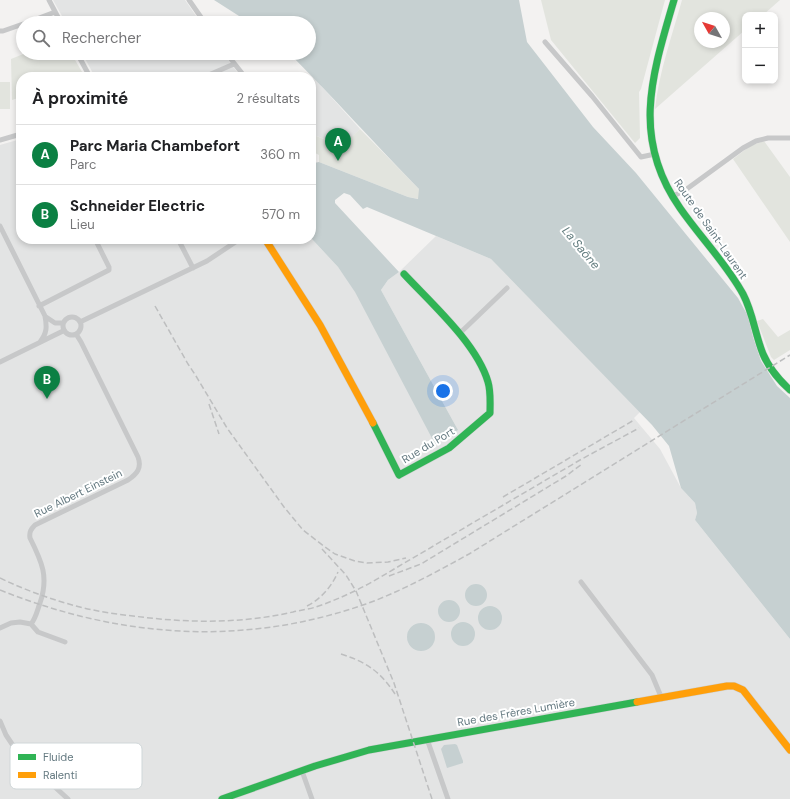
<!DOCTYPE html>
<html lang="fr">
<meta charset="utf-8">
<style>
:root{--surface:#fff;--page:#f2f2f2;--text:#202124;--muted:#757577;--line:#e0e0e0;--accent:#0b8043}
body{margin:0;font-family:"DM Sans",sans-serif;background:var(--page);color:var(--text)}
.controls{position:absolute;right:12px;top:12px;display:grid;overflow:hidden;border-radius:8px;box-shadow:0 2px 6px #0003}
.controls button{width:36px;height:36px;display:grid;place-items:center;padding:0;border:0;border-bottom:1px solid var(--line);background:var(--surface);color:var(--text);font:20px sans-serif}
.compass{position:absolute;left:694px;top:12px;width:36px;height:36px;border-radius:50%;background:var(--surface);box-shadow:0 2px 6px #0003;rotate:309deg}
.you{position:absolute;left:443px;top:391px;width:14px;height:14px;margin:-10px;border:3px solid #fff;border-radius:50%;background:#1a73e8;box-shadow:0 0 0 6px #1a73e833}
.badge{display:grid;place-items:center;width:26px;height:26px;border-radius:50%;background:var(--accent);color:#fff;font-size:13px;font-weight:700}
.pin{position:absolute;translate:-50% -33px;filter:drop-shadow(0 1px 2px #0008)}
.pin::after{content:'';position:absolute;top:21px;width:14px;height:12px;background:inherit;clip-path:polygon(0 0,100% 0,50% 100%)}
.list{margin:0;padding:0;list-style:none}
h2{display:flex;justify-content:space-between;align-items:center;height:52px;margin:0;padding:0 16px;font-size:17px}
h2 small{font-size:13px;font-weight:400;color:var(--muted)}
.list li{display:grid;grid-template-columns:26px 1fr auto;gap:12px;align-items:center;box-sizing:border-box;height:60px;padding:0 16px;border-top:1px solid var(--line)}
.list b{display:block;font-size:15px;white-space:nowrap}
.list p{margin:0;font-size:13px;white-space:nowrap;color:var(--muted)}
.list em{font-size:13px;font-style:normal;color:var(--muted)}
.icon{flex:none;width:22px;height:22px;fill:none;stroke:currentColor;stroke-width:2;stroke-linecap:round;stroke-linejoin:round}
.map{position:relative;flex:none;width:790px;height:799px;overflow:hidden}
.search{position:absolute;background:var(--surface);box-shadow:0 2px 6px #0003;left:16px;top:16px;width:300px;height:44px;display:flex;align-items:center;gap:10px;box-sizing:border-box;padding:0 14px;border-radius:22px;color:var(--muted);font-size:15px}
.panel{position:absolute;background:var(--surface);box-shadow:0 2px 6px #0003;left:16px;top:72px;width:300px;height:172px;border-radius:16px}
.map>svg:first-child{display:block}
.built{fill:#e3e4e4}
.green{fill:#e2e4de;fill-rule:evenodd}
.water{fill:#c6d0d1}
.lines{fill:none;stroke-linecap:round;stroke-linejoin:round}
.fast-casing{stroke:#cfd0d1;stroke-width:8}
.slow-casing{stroke:#cfd0d1;stroke-width:8}
.street{stroke:#c7c8c9;stroke-width:5}
.fast{stroke:#30b455;stroke-width:7}
.slow{stroke:#ff9f0a;stroke-width:7}
.rail{stroke:#bdbebf;stroke-width:1.5;stroke-dasharray:6 3;stroke-linecap:butt}
.labels{text-anchor:middle;dominant-baseline:central;stroke-width:4;stroke-linejoin:round;paint-order:stroke}
.street-label{font-size:11px;fill:#647980;stroke:#fff}
.water-label{font-size:12px;font-style:italic;fill:#607b7d;stroke:#fff}
.key{fill:#fff;stroke:#d0d7d9;stroke-width:1}
.key-label{font-size:11px;fill:#647980}
</style>
<div class="map">
<svg width="790" height="799" viewBox="0 0 790 799">
<rect width="100%" height="100%" fill="#f3f2f1"/>
<path class="built" d="M53,0H185L201,23H66Z
M82,53H234L228,60L241,77H95Z
M314,78L360,129L343,146L311,134V80Z
M21,139V239H311V238L338,267L458,430L381,290L388,280L399,272L436,236L491,259L640,412L634,418L660,449L681,488L695,503L697,513L695,520L790,639V799H0V145Z"/>
<path class="green" d="M541,0H665L641,89L639,92L640,138L635,143L551,40Z
M682,0H780L763,15H745V30L655,109C659,72 672,36 682,0ZM700,18H724V42H700Z
M26,53H71L85,77H21V97L12,100L11,59Z
M0,82H10V109H0Z
M360,129L419,189V199L408,197L319,162V155L311,151V134L342,146Z
M764,141L790,177V242L733,159L750,146Z
M763,319L778,337L790,330V350L774,360L771,357L757,321Z"/>
<path class="water" d="M214,0H519L527,42L593,127L636,173L738,298L748,316L753,337L761,361L777,386L790,398V639L695,520L697,513L695,503L681,488L669,446L652,425L491,259L367,207L363,209L350,195L344,193L335,200V203L399,272L388,280L381,290L458,430L435,444L355,292L338,267L311,238V162L314,163L319,162L408,197L418,199L419,189C375,144 333,97 289,53H309V23H250Z
M465 595a11 11 0 1 1 22 0a11 11 0 1 1-22 0Z
M438 611a11 11 0 1 1 22 0a11 11 0 1 1-22 0Z
M478 618a12 12 0 1 1 24 0a12 12 0 1 1-24 0Z
M451 634a12 12 0 1 1 24 0a12 12 0 1 1-24 0Z
M407 637a14 14 0 1 1 28 0a14 14 0 1 1-28 0Z
M455,744L457,745L463,761V763L447,768L441,749L444,745Z"/>
<g class="lines">
<g class="fast-casing">
<path id="fast" d="M674,0C652,75 631,138 680,208C700,237 726,263 743,294C753,313 755,334 763,354C769,368 779,380 790,390
M373,423L399,475L449,448L490,413C490,403 491,392 488,382C477,344 432,304 404,274
M222,799L315,766L369,750L637,702"/>
</g>
<g class="slow-casing">
<path id="slow" d="M265,239L320,325L373,423
M637,702L727,686H734L743,690L790,750"/>
</g>
<path class="street" d="M49,0L61,23
M189,0L205,23
M26,23L55,12
M0,31H3L23,24
M545,42L592,96L641,157L655,154
M77,53L90,77
M226,53L245,77
M204,77L234,64
M0,140L21,134
M673,196L684,191L743,148L756,141L768,138H790
M0,226L45,316C47,327 47,333 40,342
M178,239L193,268
M39,306L109,270V267L95,239
M63 326a9 9 0 1 1 18 0a9 9 0 1 1-18 0Z
M46,317L55,323H63
M80,322L207,261L240,239
M459,334L507,288
M0,362L63,331
M581,582L652,675L662,699
M31,624L38,632L65,642
M0,628L11,623L20,622L31,624C36,618 37,611 40,603C49,577 42,562 30,538C29,532 31,529 35,525L128,480C137,474 142,468 138,457L81,342L76,334
M0,721L6,735L18,753L68,799
M427,739L448,799
M302,771L312,799"/>
<use href="#fast" class="fast"/>
<use href="#slow" class="slow"/>
<path class="rail" d="M155,306L188,364L196,376L227,428L284,507L303,530L325,547L335,554L355,561L367,563L388,562L406,558
M209,404L219,434
M503,497L634,420
M322,549L346,575L356,591L394,683L432,799
M389,576L421,564L566,476L582,464
M0,578C25,590 50,599 76,606C95,611 114,614 133,616C187,623 240,624 293,612C301,610 309,609 316,607C336,600 354,592 372,582L580,460L639,428
M0,590C120,638 243,647 366,604C402,591 436,572 469,554L790,355
M307,606C321,599 332,586 338,572
M341,654C366,662 380,671 395,694"/>
</g>
<g class="labels">
<g class="street-label">
<text transform="translate(711 229) rotate(55)">Route de Saint-Laurent</text>
<text transform="translate(428 445) rotate(-31)">Rue du Port</text>
<text transform="translate(78 493) rotate(-26)">Rue Albert Einstein</text>
<text transform="translate(516 712) rotate(-10)">Rue des Frères Lumière</text>
</g>
<g class="water-label">
<text transform="translate(581 248) rotate(50)">La Saône</text>
</g>
</g>
<rect x="10" y="743" width="132" height="46" rx="6" class="key"/>
<rect x="18" y="754" width="18" height="6" fill="#30b455"/>
<rect x="18" y="772" width="18" height="6" fill="#ff9f0a"/>
<g class="key-label">
<text x="43" y="761">Fluide</text>
<text x="43" y="779">Ralenti</text>
</g>
</svg>
<div class="controls">
<button>+</button>
<button>−</button>
</div>
<svg class="compass" viewBox="-18 -18 36 36"><path d="M0-13l5 13h-10z" fill="#e53935"/><path d="M0 13l5-13h-10z" fill="#757577"/></svg>
<div class="you"></div>
<div class="pin badge" style="left:338px;top:161px">A</div>
<div class="pin badge" style="left:47px;top:399px">B</div>
<div class="search"><svg class="icon" aria-label="search" viewBox="0 0 24 24"><circle cx="10" cy="10" r="6"/><path d="M15 15l6 6"/></svg>Rechercher</div>
<section class="panel">
<h2>À proximité<small>2 résultats</small></h2>
<ul class="list">
<li><span class="badge">A</span><div><b>Parc Maria Chambefort</b><p>Parc</p></div><em>360 m</em></li>
<li><span class="badge">B</span><div><b>Schneider Electric</b><p>Lieu</p></div><em>570 m</em></li>
</ul>
</section>
</div>
